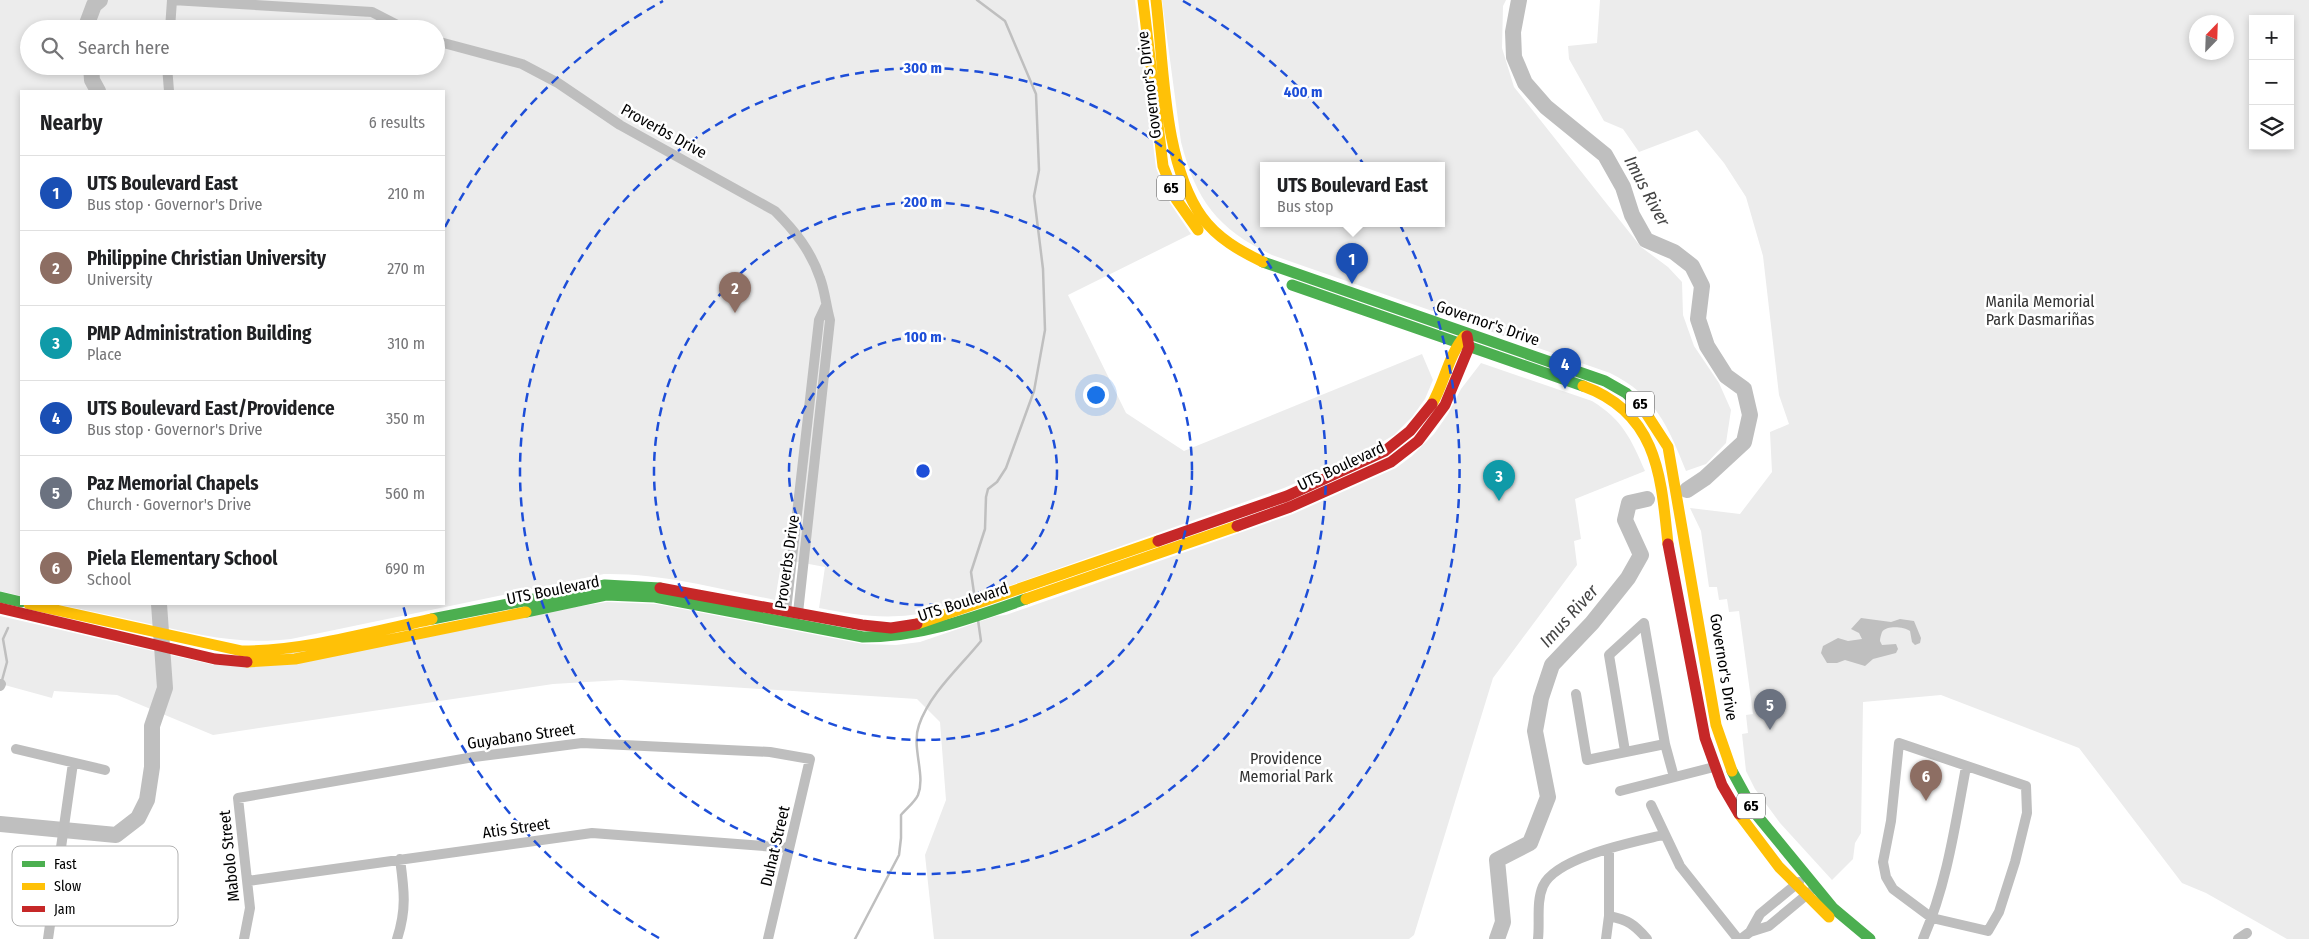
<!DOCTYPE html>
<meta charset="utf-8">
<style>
:root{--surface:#fff;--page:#f2f2f2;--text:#202124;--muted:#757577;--line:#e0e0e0;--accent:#595959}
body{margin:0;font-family:"Fira Sans Condensed",sans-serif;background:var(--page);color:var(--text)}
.controls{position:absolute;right:15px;top:15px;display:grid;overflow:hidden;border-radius:0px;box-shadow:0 2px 8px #0003}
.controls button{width:45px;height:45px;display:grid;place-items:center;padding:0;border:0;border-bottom:1px solid var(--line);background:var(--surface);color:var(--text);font:25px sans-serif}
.compass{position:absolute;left:2189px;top:15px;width:45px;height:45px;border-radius:50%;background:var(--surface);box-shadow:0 2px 8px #0003;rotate:23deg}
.you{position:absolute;left:1095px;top:394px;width:18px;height:18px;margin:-12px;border:4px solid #fff;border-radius:50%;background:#1a73e8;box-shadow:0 0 0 8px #1a73e833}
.badge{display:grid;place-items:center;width:32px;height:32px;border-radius:50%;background:var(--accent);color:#fff;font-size:16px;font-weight:700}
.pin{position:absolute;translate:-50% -41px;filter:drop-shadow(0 1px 2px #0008)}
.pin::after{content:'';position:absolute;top:26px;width:18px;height:15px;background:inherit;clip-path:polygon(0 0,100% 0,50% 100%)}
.popup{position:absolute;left:1260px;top:162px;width:185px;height:65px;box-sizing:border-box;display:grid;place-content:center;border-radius:0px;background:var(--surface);filter:drop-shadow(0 1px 4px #0005);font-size:16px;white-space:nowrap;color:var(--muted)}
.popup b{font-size:19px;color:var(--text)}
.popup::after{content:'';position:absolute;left:50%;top:100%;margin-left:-10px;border:10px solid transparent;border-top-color:var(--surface)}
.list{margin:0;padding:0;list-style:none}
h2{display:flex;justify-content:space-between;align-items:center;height:65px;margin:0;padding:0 20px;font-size:21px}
h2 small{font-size:16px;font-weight:400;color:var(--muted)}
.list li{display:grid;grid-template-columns:32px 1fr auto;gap:15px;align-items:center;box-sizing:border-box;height:75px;padding:0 20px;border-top:1px solid var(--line)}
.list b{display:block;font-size:19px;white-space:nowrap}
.list p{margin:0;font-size:16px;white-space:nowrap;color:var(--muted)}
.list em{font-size:16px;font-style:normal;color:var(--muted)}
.icon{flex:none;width:28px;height:28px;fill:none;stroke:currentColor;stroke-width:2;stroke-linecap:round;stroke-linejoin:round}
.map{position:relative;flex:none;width:2309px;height:939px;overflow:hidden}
.search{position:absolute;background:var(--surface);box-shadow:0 2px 8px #0003;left:20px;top:20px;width:425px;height:55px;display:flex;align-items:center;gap:12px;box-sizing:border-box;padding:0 18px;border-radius:28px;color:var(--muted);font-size:19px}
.panel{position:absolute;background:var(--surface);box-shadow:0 2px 8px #0003;left:20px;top:90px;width:425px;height:515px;border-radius:0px}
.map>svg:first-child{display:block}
.green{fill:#ececec;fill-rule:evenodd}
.water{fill:#bfbfbf}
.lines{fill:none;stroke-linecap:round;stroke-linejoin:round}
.stream{stroke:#bfbfbf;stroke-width:2.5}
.canal{stroke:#bfbfbf;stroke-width:10}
.river{stroke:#bfbfbf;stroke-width:16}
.street{stroke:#bebebe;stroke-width:10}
.fast{stroke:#4caf50;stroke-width:11}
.slow{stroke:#ffc107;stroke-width:11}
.jam{stroke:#c62828;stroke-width:11}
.ring{fill:none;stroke:#1d4ed8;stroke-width:2.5;stroke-dasharray:9 6}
.labels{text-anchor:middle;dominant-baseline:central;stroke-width:5;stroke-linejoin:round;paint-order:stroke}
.shield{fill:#fff;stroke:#4c4c4c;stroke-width:1}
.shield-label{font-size:15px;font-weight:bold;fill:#000}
.street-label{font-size:16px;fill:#000;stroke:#fff}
.park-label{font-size:16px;fill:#333;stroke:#fff}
.water-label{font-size:18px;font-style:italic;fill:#444;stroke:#fff}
.key{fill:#fff;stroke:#b2b2b2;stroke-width:1}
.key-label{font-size:14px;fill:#000}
.centre{fill:#1d4ed8;stroke:#fff;stroke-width:2.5}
.ring-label{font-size:15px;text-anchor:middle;font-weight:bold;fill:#1d4ed8;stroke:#fff;stroke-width:5;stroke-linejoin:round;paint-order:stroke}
</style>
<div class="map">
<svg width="2309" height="939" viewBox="0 0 2309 939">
<rect width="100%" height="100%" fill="#fff"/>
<path class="green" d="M0,0H1135L1156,168L1170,203L1191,234L1068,295L1126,413L1184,451L1422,354L1433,380L1425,399L1412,417L1394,435L1360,455L1284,488L998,590L987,591L948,606C936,605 924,614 911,615C879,619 851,614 819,608L825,567L782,559L775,600C719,589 662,573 604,574L291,639C240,645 200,635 150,624C119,617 87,610 56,604H444V91H21V596L0,591ZM29,29H436V66H29Z
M1162,0H1506L1503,6L1502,48L1514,87L1641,247L1668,267L1682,282L1683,315L1694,346L1719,383L1731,410L1726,443L1706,464L1686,471C1668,426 1655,395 1610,373L1272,255C1217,229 1196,200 1181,142ZM1263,165H1441V223H1263Z
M1600,0H2309V939H2287L2206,893L2182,883L2079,748L1941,695L1863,702L1861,833L1855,843L1853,859L1832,880L1780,823L1755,789L1746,771L1742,734L1748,733L1746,715L1753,714L1739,611L1729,612L1727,599L1719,600L1717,587H1709L1701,531L1690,508L1740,514L1772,472L1770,432L1789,424L1779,395L1763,256L1746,197L1724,163L1697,130L1639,152L1623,129L1604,121L1569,59L1568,46L1597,43ZM2253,19H2290V146H2253ZM2196,22H2226V52H2196Z
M1481,363L1592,401C1623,420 1631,439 1645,471L1575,499L1581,539L1574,541L1577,565L1493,678L1414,935L1409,939H934L925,855L946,800L940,722L917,699L621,680L553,684L213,735L117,695L54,691L52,698L1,684L0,686V616L214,665L607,602L656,604L863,644L896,645L920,642L996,616L1006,615L1293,514L1396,468L1412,456L1434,434L1448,414L1461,389Z"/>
<path class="water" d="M1861,618L1891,622L1900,619L1914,621L1921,638L1920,643L1915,645L1912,642L1910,631C1904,627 1887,625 1882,632C1881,635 1880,638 1880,641L1882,645L1896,644L1898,649L1896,653L1873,659L1865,666L1845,660L1837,663H1827L1821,653L1823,646L1838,638L1848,641L1862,639L1859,633L1851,629Z"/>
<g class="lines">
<path class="stream" d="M975,600L971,572L985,529L986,497L988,489L997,482L1006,468L1034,391L1045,330L1043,269L1034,196L1039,170L1036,94L1005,21L977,0
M1,684L7,662L3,639L8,628
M855,939L899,855L901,838V815C906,809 915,802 918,795C926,775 911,747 919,725C930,693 960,667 981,641L978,620"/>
<path class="canal" d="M0,686L1,684"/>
<path class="river" d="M1519,0L1513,32L1514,57L1525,83L1546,107L1605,155L1623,187L1632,215L1646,240L1674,252L1692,266L1702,286L1698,319L1707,346L1726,376L1744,389L1750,415L1744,442L1705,478L1687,490
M85,29L94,5L100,0
M91,66L92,80L98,91
M0,824L116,835L138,818L147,800L152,767V726L165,688L159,604
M1497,939L1503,922L1497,860L1530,843L1548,797L1535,731L1541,698L1552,665L1592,623L1628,578L1641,555L1625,520L1629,503L1647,499"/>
<path class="street" d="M172,0L372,12L405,29
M170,29L172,0
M436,41L522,64L558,83L620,125L775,211C795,231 811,251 820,278C825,291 826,306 830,320L798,613L792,622L786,611L819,320L826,305
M167,66L169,91
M1644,623L1665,744L1674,777
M1576,694L1587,760L1665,744
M1899,743L2026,786L2027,813L2015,862L1999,912L1988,931L1932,918L1893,889L1886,877L1883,862L1891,821Z
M16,749L105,770
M1625,751L1609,655L1644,623
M1620,791L1714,767
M1651,805L1680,866L1738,939
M248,881L592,833L789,848
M1609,916C1628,920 1634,924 1647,939
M1750,932L1760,914L1799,882
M48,939L73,763
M244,939L250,908L238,798L474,757L582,743L770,752L810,759L768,939
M397,939C407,909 404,889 400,859
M1538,939C1540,922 1536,902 1543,886C1556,857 1634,842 1663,835
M1606,939L1609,916V849
M1741,939L1750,932L1769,926L1810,892
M1923,939C1947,884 1955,826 1966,767
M2238,939L2247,933"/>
<path class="fast" d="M1263,262L1605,381L1626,393L1644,410
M1292,285L1583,386
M0,597L21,602
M526,612L606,595L655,597L863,637C921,637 972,618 1026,599
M432,619L605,585L660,588
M1732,771L1755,813L1833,908L1870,939"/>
<path class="slow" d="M1143,0L1163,166L1176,199L1198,230
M1156,0C1164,66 1163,162 1202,217C1217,238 1240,251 1263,262
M1583,386C1658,413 1661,477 1668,544
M1432,404C1445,382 1448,355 1465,336
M1644,410L1668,447L1716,725L1732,771
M1026,599L1237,526
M29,604L242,651C304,651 370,632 432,619
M917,624L1158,541
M247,662L295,659L526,612
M1739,814L1779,867L1829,917"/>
<path class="jam" d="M1237,526L1290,507L1391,462L1418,441L1445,405L1469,347L1467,336
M1158,541L1287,496L1385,451L1410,431L1432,404
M1668,544L1705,738L1722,785L1739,814
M660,588L862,625L891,628L917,624
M0,608L215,659L247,662"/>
</g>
<g class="ring">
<circle cx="923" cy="471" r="134"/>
<circle cx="923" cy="471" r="269"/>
<circle cx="923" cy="471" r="403"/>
<path d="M659 938A537 537 0 0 1 403 605M445 227A537 537 0 0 1 663 1M1183 1A537 537 0 0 1 1187 938"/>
</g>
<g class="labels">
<g class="shield">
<rect x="1157" y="175.5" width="28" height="25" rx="4"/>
<rect x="1626" y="391.5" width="28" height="25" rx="4"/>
<rect x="1737" y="793.5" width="28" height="25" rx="4"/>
</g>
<g class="shield-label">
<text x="1171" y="188">65</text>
<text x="1640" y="404">65</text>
<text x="1751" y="806">65</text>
</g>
<g class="street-label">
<text transform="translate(1149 85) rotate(-97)">Governor's Drive</text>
<text transform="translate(664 131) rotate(29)">Proverbs Drive</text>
<text transform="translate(1488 323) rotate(19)">Governor's Drive</text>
<text transform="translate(1341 466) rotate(-25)">UTS Boulevard</text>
<text transform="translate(787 562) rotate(-82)">Proverbs Drive</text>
<text transform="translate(553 590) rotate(-11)">UTS Boulevard</text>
<text transform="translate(963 602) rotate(-18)">UTS Boulevard</text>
<text transform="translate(1724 667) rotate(81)">Governor's Drive</text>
<text transform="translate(521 736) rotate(-8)">Guyabano Street</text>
<text transform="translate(516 828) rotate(-8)">Atis Street</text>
<text transform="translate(775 846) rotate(-77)">Duhat Street</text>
<text transform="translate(229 856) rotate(-96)">Mabolo Street</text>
</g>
<g class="park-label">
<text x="2040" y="301">Manila Memorial<tspan x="2040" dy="18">Park Dasmariñas</tspan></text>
<text x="1286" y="758">Providence<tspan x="1286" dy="18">Memorial Park</tspan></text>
</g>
<g class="water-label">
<text transform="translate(1647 191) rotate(62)">Imus River</text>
<text transform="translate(1569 616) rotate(-48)">Imus River</text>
</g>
</g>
<rect x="12" y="846" width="166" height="80" rx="8" class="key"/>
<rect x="22" y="861" width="23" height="6" fill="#4caf50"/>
<rect x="22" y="883" width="23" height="7" fill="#ffc107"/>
<rect x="22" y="906" width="23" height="6" fill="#c62828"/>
<g class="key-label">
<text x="54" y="869">Fast</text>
<text x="54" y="891">Slow</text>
<text x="54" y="914">Jam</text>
</g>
<circle cx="923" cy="471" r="8" class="centre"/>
<g class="ring-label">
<text x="923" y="73">300 m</text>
<text x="1303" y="97">400 m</text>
<text x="923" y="207">200 m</text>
<text x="923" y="342">100 m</text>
</g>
</svg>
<div class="controls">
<button>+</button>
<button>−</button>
<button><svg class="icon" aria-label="layers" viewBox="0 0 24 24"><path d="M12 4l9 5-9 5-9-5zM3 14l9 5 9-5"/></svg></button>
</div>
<svg class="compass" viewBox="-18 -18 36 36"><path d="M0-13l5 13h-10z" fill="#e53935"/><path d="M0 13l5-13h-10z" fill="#757577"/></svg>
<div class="you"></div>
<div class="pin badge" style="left:1352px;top:284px;background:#1a4fb4">1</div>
<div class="popup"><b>UTS Boulevard East</b>Bus stop</div>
<div class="pin badge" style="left:735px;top:313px;background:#8d6e63">2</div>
<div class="pin badge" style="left:1499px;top:501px;background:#0f9aa8">3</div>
<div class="pin badge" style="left:1565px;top:389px;background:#1a4fb4">4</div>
<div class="pin badge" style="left:1770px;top:730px;background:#6b7280">5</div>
<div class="pin badge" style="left:1926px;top:801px;background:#8d6e63">6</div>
<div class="search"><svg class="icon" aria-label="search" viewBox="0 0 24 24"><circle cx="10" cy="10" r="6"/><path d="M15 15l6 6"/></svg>Search here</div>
<section class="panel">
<h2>Nearby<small>6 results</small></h2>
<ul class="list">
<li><span class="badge" style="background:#1a4fb4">1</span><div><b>UTS Boulevard East</b><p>Bus stop · Governor's Drive</p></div><em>210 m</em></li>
<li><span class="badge" style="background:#8d6e63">2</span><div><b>Philippine Christian University</b><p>University</p></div><em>270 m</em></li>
<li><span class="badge" style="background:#0f9aa8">3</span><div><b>PMP Administration Building</b><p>Place</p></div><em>310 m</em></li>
<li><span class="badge" style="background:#1a4fb4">4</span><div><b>UTS Boulevard East/Providence</b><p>Bus stop · Governor's Drive</p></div><em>350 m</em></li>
<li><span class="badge" style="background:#6b7280">5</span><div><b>Paz Memorial Chapels</b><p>Church · Governor's Drive</p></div><em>560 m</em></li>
<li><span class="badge" style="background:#8d6e63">6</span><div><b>Piela Elementary School</b><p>School</p></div><em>690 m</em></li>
</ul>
</section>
</div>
